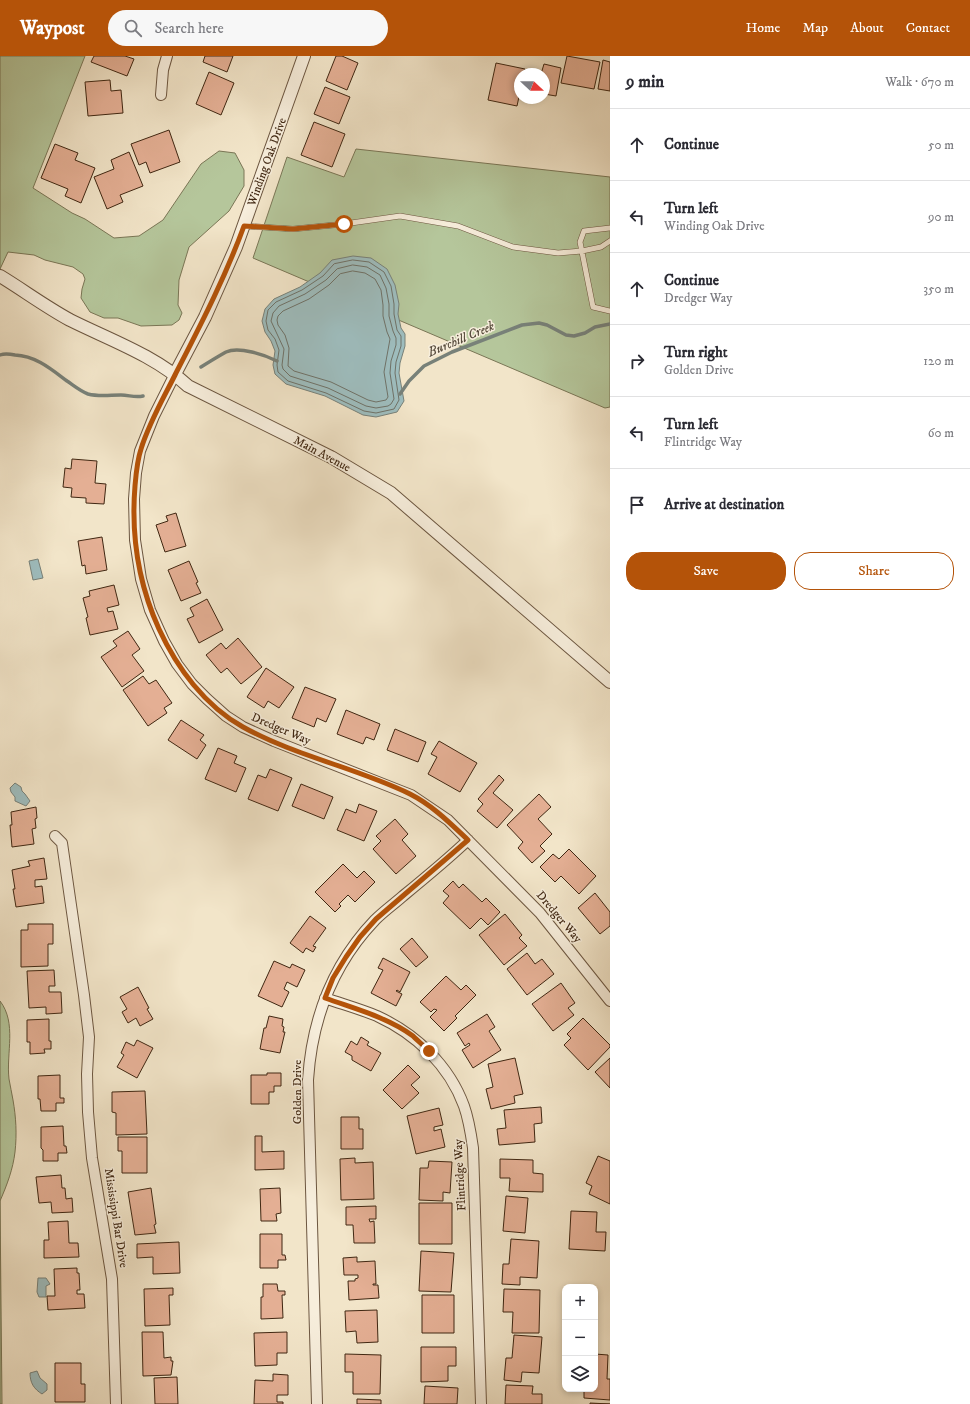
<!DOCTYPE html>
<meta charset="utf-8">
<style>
:root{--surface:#fff;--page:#f7f7f7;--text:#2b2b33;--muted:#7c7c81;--line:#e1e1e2;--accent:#b45309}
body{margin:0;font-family:"IM FELL DW Pica",serif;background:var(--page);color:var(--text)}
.controls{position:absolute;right:12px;bottom:12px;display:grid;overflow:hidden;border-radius:8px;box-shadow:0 2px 6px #0003}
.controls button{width:36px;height:36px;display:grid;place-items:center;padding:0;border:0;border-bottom:1px solid var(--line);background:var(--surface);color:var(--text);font:20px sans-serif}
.compass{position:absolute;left:514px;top:12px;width:36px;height:36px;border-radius:50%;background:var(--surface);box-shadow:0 2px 6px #0003;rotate:112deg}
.stop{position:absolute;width:12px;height:12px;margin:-9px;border:3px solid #b45309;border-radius:50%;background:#fff}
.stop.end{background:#b45309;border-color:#fff;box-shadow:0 1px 4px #0008}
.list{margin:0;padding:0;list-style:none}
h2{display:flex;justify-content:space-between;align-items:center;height:52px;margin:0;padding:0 16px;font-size:17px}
h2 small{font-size:13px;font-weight:400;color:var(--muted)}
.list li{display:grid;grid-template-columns:26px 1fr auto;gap:12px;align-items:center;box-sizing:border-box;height:72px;padding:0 16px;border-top:1px solid var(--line)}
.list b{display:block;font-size:15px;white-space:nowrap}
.list p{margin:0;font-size:13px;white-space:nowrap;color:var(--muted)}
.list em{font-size:13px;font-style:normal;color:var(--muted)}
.actions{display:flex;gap:8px;padding:12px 16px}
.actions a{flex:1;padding:9px 0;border:1px solid var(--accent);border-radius:16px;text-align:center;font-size:14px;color:var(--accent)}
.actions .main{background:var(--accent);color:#fff}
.icon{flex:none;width:22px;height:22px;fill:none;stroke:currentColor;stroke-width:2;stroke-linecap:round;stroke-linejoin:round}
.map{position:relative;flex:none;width:610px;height:1348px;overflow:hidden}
header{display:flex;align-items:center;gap:24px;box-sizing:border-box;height:56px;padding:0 20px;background:var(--accent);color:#fff}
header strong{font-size:19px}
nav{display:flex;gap:22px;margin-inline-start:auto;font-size:14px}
.search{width:280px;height:36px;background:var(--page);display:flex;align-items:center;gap:10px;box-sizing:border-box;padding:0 14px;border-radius:22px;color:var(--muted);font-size:15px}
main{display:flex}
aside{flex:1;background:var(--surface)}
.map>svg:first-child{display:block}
.green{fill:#b5c69b;stroke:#7a7656}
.water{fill:#9ebdbe;stroke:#788179}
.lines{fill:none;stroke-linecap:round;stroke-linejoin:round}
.shore{stroke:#6f7268;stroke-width:1}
.stream{stroke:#788179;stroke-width:3.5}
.building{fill:#e4af94;stroke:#402712}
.service-casing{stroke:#6c5640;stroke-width:6}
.minor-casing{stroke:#6c5640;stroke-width:12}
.tertiary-casing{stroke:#6c5640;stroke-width:14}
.service{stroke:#f7eedc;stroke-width:5}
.minor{stroke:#f7eedc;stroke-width:10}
.tertiary{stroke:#f7eedc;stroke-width:12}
.route{stroke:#b45309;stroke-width:5}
.labels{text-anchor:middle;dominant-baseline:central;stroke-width:3;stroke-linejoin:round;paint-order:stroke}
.street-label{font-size:12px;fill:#402712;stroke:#f7eedc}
.water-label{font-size:13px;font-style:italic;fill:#584c3d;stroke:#f7eedc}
</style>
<header>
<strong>Waypost</strong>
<div class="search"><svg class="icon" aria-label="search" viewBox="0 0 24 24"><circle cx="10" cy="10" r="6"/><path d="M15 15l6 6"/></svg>Search here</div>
<nav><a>Home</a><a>Map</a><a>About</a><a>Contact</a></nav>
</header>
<main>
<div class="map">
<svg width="610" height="1348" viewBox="0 0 610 1348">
<rect width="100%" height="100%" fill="#f2e5c9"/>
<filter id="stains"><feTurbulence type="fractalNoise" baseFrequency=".005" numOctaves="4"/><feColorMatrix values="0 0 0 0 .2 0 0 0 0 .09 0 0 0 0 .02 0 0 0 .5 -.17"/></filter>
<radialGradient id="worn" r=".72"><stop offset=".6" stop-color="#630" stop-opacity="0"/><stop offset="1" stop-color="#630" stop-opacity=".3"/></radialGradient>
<path class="green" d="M0,0H85L33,132L72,157L85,163L114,182L139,180L163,164L201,108L219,95L235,97L244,114V130L229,155L189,191L179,224L178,249L182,257L179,264L172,269L141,270L118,262H104L90,256L81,242L82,233L85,223L83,218L73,211L45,204L34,199L8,196L0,213Z
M356,93L610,121V351L605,352L253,202L287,101L344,121Z
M0,945C17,967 6,997 9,1023C10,1030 12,1037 13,1044C16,1061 17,1078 15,1096C13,1113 7,1129 0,1145L2,1348H0Z"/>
<path class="water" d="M353,200L371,202L387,213L395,229L399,248L398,258L401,272L405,278V290L400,307L399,317L404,345L397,356L376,361L363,359L325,340L286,328L275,318L273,309L275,295L271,285L265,276L262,265L265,253L274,243L300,231L320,217L332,204Z
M38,503L43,522L33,524L29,505Z
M15,727L21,731L22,735L25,738L30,745L26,750L15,745V741L11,736L10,732Z
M38,1222H46L50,1228L46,1230V1241H39L37,1236Z
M37,1315L40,1322L47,1328V1334L42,1338C34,1333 30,1327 30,1317Z"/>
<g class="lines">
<path class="shore" d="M353,204L369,206L384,216L391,230L394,248V258L397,274L401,280V290L396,306L395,317L399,344L394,353L376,357L364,355L326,337L288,325L278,316L277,309L279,294L275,283L268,274L266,265L268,254L276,246L302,234L323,220L334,208Z
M353,209L367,211L380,219L386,232L389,248V260L393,275L396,282V289L391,305L390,317L394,343L391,348L388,350L376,352L366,350L328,332L290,320L283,313L282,309L284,293L271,265L273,257L279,250L305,238L326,224L337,213Z
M353,215L365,217L375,223L381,234L383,249V260L387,276L390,283L384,316L388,341L386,344L376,346L368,344L331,326L294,315L288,310L289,292L285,279L278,269L277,264L278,260L283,255L309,243L329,229L340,218Z"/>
<path class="stream" d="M0,299C5,297 10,298 15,299C36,300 51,313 67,325C73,329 80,335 88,338C99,341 110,339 121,339C129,339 135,342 143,340
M201,311C209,306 217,301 226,296C239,290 265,299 277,305
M400,338L409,325L424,310L452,296L522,269L539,267L547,269L566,279L574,280L585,277L595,271L610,268"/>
</g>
<path class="building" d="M94,0H125L134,3L127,20L91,6Z
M205,0H233L227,16L203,6Z
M336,0H342L358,7L347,34L326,25Z
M567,0L600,6L594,33L561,27Z
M603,4L610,6V35L598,33Z
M496,7L525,13L524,18H520V36L517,50L488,44Z
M544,8L561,12L556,40L544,38V18H530V16L541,18Z
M209,16L234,27L221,59L196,48Z
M110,24L111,35L121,34L123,57L88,60L85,26Z
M325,31L350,41L339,68L314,58Z
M314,66L345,78L332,111L301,99Z
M169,74L180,106L150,117L146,106L139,109L131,88Z
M55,88L78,97L75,104L95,112L81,147L65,140L68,133L41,122Z
M129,96L143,130L120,139L123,146L107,153L94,121L114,113L111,104Z
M72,403L97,405L95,427L106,428L104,448L86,447V442L71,441L72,432L63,431L65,412L71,413Z
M176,457L186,490L165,496L156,469L168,465L166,460Z
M102,481L107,514L86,518L85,509L82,510L78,485Z
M189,505L198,526L196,527L201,537L181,545L168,514Z
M114,529L119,549L107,552L108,556L113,555L118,573L90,579L86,562L88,561L83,542L90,540L89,535Z
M207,543L223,574L199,587L187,563L194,560L190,552Z
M128,575L140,593L132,599L144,615L122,631L101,601L117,590L113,585Z
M238,582L262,611L241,628L227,612L221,617L206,599L221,587L226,593Z
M266,612L294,631L279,652L268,645L264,652L247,641Z
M143,620L149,628L156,624L172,647L164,652L167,657L148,670L123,634Z
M305,631L336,643L326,666L317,662L314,671L292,662Z
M346,654L380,668L374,684L366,681L363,688L337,678Z
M181,664L204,679L200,684L206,689L197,703L168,684Z
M395,673L426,686L418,706L387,694Z
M439,685L477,707L460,736L428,718L437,701L431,698Z
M218,692L237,700L234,707L246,712L236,736L205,723Z
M270,713L292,722L278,755L248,743L258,719L266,722Z
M499,719L504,724L493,737L513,754L497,772L477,755L483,748L478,743Z
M301,728L333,741L324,763L292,750Z
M539,738L551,751L538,763L552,778L540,790L545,795L532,807L518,792L523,786L507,769Z
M359,748L377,755L364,785L337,774L346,753L356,757Z
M36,751L37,762L35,763L36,772L32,773L34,788L12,791L10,769H12L11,756Z
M395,763L408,778L402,784L416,800L396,818L373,793L381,785L376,780Z
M569,793L596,820L579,838L561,820L555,826L540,811L553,798L559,803Z
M44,802L47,823L35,824V831L42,830L44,847L16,851L13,833H15L12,814L30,810L28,805Z
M343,808L357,822L364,815L375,826L355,846L348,839L339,848L341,850L335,856L315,836Z
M453,825L459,832L463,828L482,846L486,842L500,856L488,869L481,862L470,873L443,847L449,840L443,835Z
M595,837L610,856V870L600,878L578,852Z
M505,858L522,879L519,882L527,890L504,909L479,879Z
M310,860L326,872L313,890L316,891L313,896L306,892L303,897L290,887Z
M28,868H53V888H48V910L21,911V874H28Z
M412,882L428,901L416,911L400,893Z
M527,897L535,908L542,903L554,918L527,939L507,913Z
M383,902L410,916L400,936L397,934L396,935L402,938L396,950L371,937L383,914L378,912Z
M274,905L290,912L292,908L305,914L297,931L287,926L284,933L289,936L282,951L258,940Z
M54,914L55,930H49V936H61L62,957L46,958V951L29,952L27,915Z
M446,920L461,934L466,929L476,939L455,960L457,962L444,975L430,961L437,954L434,953L431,956L420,946Z
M561,927L575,947L568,952L574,959L553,975L532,948Z
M138,931L149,952L147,953L153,963L140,970L136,962L128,967L122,956L127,953L120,941Z
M487,958L495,971L489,975L501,994L473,1012L462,994L470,989L469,987L465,990L457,977Z
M269,960L283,963L282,970L284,971L283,976H285L280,997L260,993L264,972H266Z
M583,962L610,989V991L588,1014L564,989L571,982L567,978Z
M49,963V985H51V993H44L45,997L30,998V986H27V964Z
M361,981L369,986L367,989L381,997L371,1015L352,1004V1000L345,996L351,985L357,989Z
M137,984L153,992L137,1022L117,1011L124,999L121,997L126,986L134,990Z
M515,1002L523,1038L514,1040L515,1047L491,1053L486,1033L493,1031L488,1008Z
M610,1002V1032L595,1016Z
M408,1009L420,1021L411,1029L419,1037L402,1053L383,1034Z
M267,1017H281V1030H274V1036H269V1048H251V1019H267Z
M60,1019V1042H64V1047H56V1055H41L40,1043H38V1020Z
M145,1035L147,1078L116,1079V1057L112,1056V1036Z
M541,1051L542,1067L534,1068L535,1086L499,1089L497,1073L506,1072L504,1054Z
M439,1052L443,1069L434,1071V1075L441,1073L445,1091L416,1098L407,1060Z
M341,1061H359V1073H363V1093H341Z
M63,1070L64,1090H66L67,1097H58V1105H43V1094L41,1092V1071Z
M255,1080H262V1096L284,1095V1113L255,1114Z
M118,1081H147V1117H122V1095H118Z
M598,1100L610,1105V1148L589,1138L592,1130L586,1127Z
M355,1102V1107L373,1106L374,1143L341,1144L340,1103Z
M500,1103L533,1104V1117L543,1118V1136L509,1135L510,1122H500Z
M429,1105L452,1106L450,1137L443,1136V1145L419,1144L420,1112H428Z
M61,1119L62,1132H65L66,1143L72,1142L73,1156L52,1157L51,1146L39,1147L36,1121Z
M151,1132L156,1168L154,1169L156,1177L135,1179L128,1136Z
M280,1132L281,1157L276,1158L277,1165H261L260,1133Z
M506,1140L528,1142L525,1177L503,1175Z
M419,1147H452V1188H419Z
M376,1150V1163H369L370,1166L374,1165L375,1187H354L353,1169H346V1151Z
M571,1155L597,1156L596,1176H606L605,1195L569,1193Z
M68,1165L69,1187H78L79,1201L44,1202V1184H49L48,1166Z
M260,1178H282V1199H285L286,1204H278V1212H260Z
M511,1183L539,1185L537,1222L520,1221V1229L502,1228L503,1208H509Z
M179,1186L180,1217L153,1218V1201L137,1202V1188Z
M421,1195L454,1197L451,1236L419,1235Z
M357,1201V1206L375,1205L376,1228H373V1229H378L379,1242L349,1244L348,1225H355V1223L358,1222V1219H344L343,1202Z
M77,1212V1217H79L80,1234H77V1238H84L85,1252L48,1254L47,1240H55L54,1213Z
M263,1228H277L278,1235H285V1239H282L283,1262L261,1263V1241H263Z
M173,1232V1239H169L170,1269L145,1270L144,1233Z
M504,1233L540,1234L539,1277H512L513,1256H503Z
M422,1239H454V1277H422Z
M377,1254L378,1286L357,1287L356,1275L346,1276L345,1255Z
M142,1276H163L164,1302L171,1301V1305H173L171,1319L143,1320Z
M287,1276V1297H277V1309L255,1310L254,1277Z
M514,1279L542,1281L539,1317L522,1316L521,1326L504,1324L506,1302H512Z
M421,1291H456V1310H448V1325L421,1326Z
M345,1298L381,1299L380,1338H353V1316H345Z
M595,1298L608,1299L607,1323H610V1344L584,1342V1333H595Z
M55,1307H81V1328H85V1346H55Z
M273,1318L288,1319V1339H277V1346H283V1348H254L255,1324L273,1325Z
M177,1321L178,1348H155L154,1322Z
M506,1329L533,1330L532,1338H542V1348H505Z
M425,1330L458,1332L457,1348H424Z
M357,1343L381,1344V1348H357Z
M590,1347L610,1348H590Z"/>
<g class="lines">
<g class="service-casing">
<path id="service" d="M244,170L293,173L344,168L400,160L458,170L513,191L558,197L582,195L601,191L610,185
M610,172L584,175L580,186L593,251L610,255"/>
</g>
<g class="minor-casing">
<path id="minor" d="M161,39L163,14L167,0
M175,318L154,360L140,395L136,417L134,443L135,484L141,523L150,554L164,585L177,608L192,628L207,643L226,660L243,671L274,685L411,739L448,764L540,857L610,945
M55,780L62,787L84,939L89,981L87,1018L88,1056L92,1102L112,1223L116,1348
M325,942C342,948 360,953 377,960C416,978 449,1009 464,1050C469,1064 471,1078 473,1092L481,1348
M317,1348L308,1024C312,962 332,909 375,864C384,855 394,848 403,840C425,822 447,804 468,784"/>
</g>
<g class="tertiary-casing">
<path id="tertiary" d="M0,220C23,234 46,251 70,264C110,284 154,299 188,330L331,401L391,437L610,626
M175,318L205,261L236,191L304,0"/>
</g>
<use href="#service" class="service"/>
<use href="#minor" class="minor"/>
<use href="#tertiary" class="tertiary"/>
</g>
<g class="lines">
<path class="route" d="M344,168L293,173L244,170C225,222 200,270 175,319C163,343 149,367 141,393C137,405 136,418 135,430C131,479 139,529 159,573C177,612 205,650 243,671C295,700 357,712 410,738C432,749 450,767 468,784L376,863L360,881L346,901L333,922L325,942C355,953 387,961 413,980C418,985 424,990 429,995"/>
</g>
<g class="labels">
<g class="street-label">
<text transform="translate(267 106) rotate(-70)">Winding Oak Drive</text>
<text transform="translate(322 398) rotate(28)">Main Avenue</text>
<text transform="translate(281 673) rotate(23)">Dredger Way</text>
<text transform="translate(559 861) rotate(50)">Dredger Way</text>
<text transform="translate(297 1036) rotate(-90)">Golden Drive</text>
<text transform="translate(460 1119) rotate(-93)">Flintridge Way</text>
<text transform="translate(116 1162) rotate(81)">Mississippi Bar Drive</text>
</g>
<g class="water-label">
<text transform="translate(461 283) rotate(-23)">Burchill Creek</text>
</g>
</g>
<rect width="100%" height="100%" filter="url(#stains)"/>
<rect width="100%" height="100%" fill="url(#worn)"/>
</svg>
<div class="controls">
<button>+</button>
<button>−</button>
<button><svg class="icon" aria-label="layers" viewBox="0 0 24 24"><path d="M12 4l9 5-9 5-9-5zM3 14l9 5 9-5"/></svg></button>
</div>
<svg class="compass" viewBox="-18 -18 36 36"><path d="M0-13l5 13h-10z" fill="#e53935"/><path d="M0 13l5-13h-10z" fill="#7c7c81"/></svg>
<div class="stop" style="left:344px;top:168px"></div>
<div class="stop end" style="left:429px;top:995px"></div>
</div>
<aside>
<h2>9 min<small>Walk · 670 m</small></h2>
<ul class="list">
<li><svg class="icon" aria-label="ahead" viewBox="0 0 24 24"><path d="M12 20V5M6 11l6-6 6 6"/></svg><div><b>Continue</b></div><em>50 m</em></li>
<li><svg class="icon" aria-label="left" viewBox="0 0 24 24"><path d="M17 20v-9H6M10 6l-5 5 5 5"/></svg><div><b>Turn left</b><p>Winding Oak Drive</p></div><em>90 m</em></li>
<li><svg class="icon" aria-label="ahead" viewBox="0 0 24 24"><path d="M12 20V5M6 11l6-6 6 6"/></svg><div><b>Continue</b><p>Dredger Way</p></div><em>350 m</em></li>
<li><svg class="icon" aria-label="right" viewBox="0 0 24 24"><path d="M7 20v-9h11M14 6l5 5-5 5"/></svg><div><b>Turn right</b><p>Golden Drive</p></div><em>120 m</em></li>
<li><svg class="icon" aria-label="left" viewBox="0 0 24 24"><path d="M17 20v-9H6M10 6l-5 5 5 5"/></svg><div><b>Turn left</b><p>Flintridge Way</p></div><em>60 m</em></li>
<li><svg class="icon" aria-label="arrive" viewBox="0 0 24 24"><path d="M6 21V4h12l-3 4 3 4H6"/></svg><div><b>Arrive at destination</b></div></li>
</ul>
<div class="actions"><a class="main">Save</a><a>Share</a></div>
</aside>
</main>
